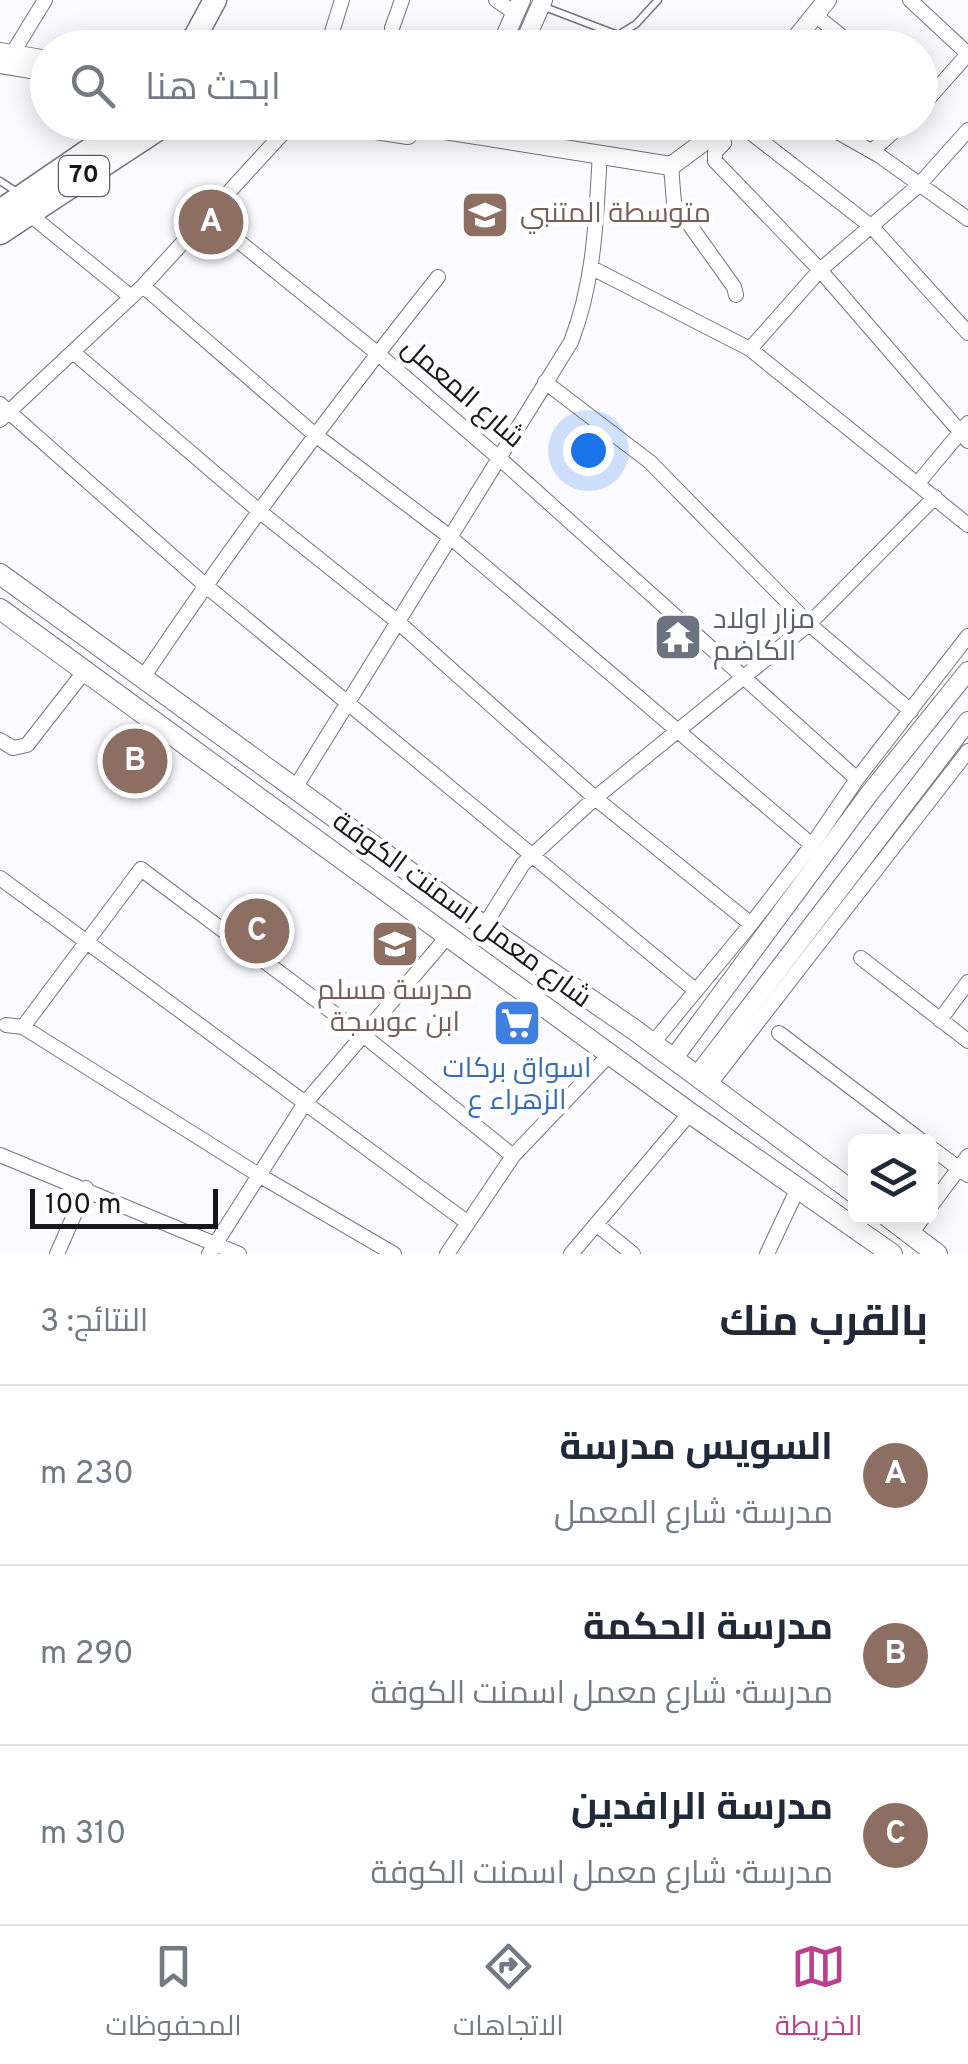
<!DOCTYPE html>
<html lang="ar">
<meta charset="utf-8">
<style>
:root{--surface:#fff;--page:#f6f6f7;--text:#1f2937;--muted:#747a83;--line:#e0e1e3;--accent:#bc3f8d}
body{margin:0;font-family:Overpass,Cairo,sans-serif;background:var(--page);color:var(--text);direction:rtl}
.controls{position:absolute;right:30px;bottom:30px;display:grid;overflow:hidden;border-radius:15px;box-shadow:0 5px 25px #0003}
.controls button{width:90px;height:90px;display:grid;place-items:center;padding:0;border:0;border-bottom:2px solid var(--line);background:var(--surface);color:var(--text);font:50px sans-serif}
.scale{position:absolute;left:30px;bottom:25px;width:188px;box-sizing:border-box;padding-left:10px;border:5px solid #18171c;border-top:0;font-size:28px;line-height:35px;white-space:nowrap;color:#18171c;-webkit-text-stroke:8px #fff;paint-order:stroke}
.you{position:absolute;left:588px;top:450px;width:35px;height:35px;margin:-25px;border:8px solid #fff;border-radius:50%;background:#1a73e8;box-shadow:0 0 0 15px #1a73e833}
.badge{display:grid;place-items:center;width:65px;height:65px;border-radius:50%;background:var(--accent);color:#fff;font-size:32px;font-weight:700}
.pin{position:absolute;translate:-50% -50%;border:5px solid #fff;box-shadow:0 2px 10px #0006}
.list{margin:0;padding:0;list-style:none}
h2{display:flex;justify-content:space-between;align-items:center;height:130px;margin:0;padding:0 40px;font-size:42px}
h2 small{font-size:32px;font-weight:400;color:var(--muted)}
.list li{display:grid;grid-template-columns:65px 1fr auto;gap:30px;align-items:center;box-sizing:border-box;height:180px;padding:0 40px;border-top:2px solid var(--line)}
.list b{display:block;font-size:38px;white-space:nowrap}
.list p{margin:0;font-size:32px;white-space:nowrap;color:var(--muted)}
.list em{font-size:32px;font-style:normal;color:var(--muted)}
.icon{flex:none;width:55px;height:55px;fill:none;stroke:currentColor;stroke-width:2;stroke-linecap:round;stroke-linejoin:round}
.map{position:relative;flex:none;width:968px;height:1254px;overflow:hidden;direction:ltr}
.search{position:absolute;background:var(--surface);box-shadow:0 5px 25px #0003;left:30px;right:30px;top:30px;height:110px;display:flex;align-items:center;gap:25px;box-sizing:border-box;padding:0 35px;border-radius:55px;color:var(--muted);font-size:38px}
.sheet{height:670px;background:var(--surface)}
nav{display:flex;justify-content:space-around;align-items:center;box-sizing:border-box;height:140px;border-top:2px solid var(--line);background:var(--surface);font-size:28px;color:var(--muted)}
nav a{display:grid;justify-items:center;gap:5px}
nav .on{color:var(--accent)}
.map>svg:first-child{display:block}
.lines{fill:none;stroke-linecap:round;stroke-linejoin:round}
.service-casing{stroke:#76747f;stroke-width:9}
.minor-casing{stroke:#76747f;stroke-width:16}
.tertiary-casing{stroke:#76747f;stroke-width:20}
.primary-casing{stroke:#76747f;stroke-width:22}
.trunk-casing{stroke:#76747f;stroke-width:25}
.service{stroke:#fff;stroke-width:6}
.minor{stroke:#fff;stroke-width:14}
.tertiary{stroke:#fff;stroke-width:18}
.primary{stroke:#fff;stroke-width:20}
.trunk{stroke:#fff;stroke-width:22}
.labels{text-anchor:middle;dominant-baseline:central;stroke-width:9;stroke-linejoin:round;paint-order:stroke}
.shield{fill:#fff;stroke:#5d5d60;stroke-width:2.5}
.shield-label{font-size:25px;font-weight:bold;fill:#18171c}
.education-label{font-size:28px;fill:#785e54;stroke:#fff;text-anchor:start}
.street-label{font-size:28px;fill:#18171c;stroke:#fff}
.worship-label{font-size:28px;fill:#5b616d;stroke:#fff;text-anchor:start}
.shop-label{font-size:28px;fill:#366cbe;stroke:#fff}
</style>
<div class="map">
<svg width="968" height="1254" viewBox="0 0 968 1254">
<rect width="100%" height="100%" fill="#fbfaff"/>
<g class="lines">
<g class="service-casing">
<path id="service" d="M542,6L618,35L636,24L658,0
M452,48L454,43
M0,181L17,192"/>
</g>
<g class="minor-casing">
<path id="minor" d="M496,0L515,13
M910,0L968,54
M815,15L856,48
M392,28L402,0
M327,48L342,0
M12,54L45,0
M920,108L968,54
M737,122L872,227L968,333
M820,122L880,156L968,219
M717,132L724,143L715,152V161L820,270L968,441
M872,151L904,122
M671,166L674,203L734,287L736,295
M28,213L131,297
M206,215L377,353L499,458L857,779
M592,268L750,349L968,525
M143,286L314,434L450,537L812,845
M750,349L820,270L919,185L968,130
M73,352L259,511L398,622L595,798L751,924
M545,382L650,462L809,624L911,711
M0,404L205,585L695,990
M0,420L143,286L293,122
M918,483L968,423
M144,676C236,538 335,407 438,277
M0,740L13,748L27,745L84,672
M295,788L571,342C595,280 596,218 600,153
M0,878L468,1223
M484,926L523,864L595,798L809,624L935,497
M861,958L968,1041
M940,1020L968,982
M6,1025L23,1027L257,1174L394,1254
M23,1027L141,869L363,1035L513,1156
M779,1033L923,1142
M652,1044L751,924L812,845L857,779L968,636
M709,1085L968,751
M930,1147L968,1175
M0,1155L239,1254
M930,1207L968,1156
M596,1224L633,1254
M911,1234L924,1216
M57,1254L86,1188
M209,1254L305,1103L448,936
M447,1254L513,1156L610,1054
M571,1254L690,1113
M767,1254L798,1188"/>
</g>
<g class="tertiary-casing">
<path id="tertiary" d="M500,48L521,0
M522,48L543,0
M788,48L827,0
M0,52L48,60
M0,64L48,72
M324,122L408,135
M394,122L671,166L717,132L723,122
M673,1059L869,794L968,671
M697,1076L968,721"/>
</g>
<g class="primary-casing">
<path id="primary" d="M0,574L484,926L636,1031L856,1194
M0,609L690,1113L892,1254
M887,1216L937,1254"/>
</g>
<g class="trunk-casing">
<path id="trunk" d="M180,48L195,37L215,0
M0,211L130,122
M0,233L169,122"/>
</g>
<use href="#service" class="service"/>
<use href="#minor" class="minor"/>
<use href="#tertiary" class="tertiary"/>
<use href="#primary" class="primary"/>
<use href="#trunk" class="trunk"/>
</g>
<defs>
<g id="school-square" transform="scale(2.5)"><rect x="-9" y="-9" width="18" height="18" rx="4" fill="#8d6e63" stroke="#fff"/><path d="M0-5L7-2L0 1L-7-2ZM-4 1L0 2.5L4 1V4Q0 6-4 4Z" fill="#fff"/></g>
<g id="temple-square" transform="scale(2.5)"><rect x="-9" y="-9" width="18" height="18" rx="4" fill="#6b7280" stroke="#fff"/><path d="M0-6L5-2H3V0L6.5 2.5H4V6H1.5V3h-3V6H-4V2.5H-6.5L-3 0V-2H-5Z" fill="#fff"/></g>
<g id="supermarket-square" transform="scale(2.5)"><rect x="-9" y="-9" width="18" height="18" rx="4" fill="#3f7fe0" stroke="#fff"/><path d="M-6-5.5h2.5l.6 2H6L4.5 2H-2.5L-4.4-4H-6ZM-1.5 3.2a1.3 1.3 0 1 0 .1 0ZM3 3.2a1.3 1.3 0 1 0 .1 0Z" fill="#fff"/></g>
</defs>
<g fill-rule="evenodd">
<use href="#school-square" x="485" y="215"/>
<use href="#temple-square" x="678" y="637"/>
<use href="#school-square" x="395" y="944"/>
<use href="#supermarket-square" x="517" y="1023"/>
</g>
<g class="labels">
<rect class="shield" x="59" y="156" width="50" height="40" rx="8"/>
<g class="shield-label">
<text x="84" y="176">70</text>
</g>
<g class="education-label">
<text x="520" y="215">متوسطة المتنبي</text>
<text x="395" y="992" text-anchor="middle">مدرسة مسلم<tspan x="395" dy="32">ابن عوسجة</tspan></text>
</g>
<g class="street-label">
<text transform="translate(462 394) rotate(41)">شارع المعمل</text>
<text transform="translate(461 911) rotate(36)">شارع معمل اسمنت الكوفة</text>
</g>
<g class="worship-label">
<text x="713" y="621">مزار اولاد<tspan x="713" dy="32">الكاضم</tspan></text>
</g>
<g class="shop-label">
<text x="517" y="1070">اسواق بركات<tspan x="517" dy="32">الزهراء ع</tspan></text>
</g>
</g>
</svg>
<div class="controls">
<button><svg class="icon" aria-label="layers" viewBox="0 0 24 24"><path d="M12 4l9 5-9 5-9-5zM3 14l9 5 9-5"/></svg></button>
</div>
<div class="scale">100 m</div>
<div class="you"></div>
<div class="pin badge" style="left:211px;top:222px;background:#8d6e63">A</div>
<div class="pin badge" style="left:135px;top:761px;background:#8d6e63">B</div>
<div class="pin badge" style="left:257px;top:931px;background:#8d6e63">C</div>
<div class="search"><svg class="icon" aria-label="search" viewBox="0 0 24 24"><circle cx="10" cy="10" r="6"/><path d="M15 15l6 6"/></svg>ابحث هنا</div>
</div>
<section class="sheet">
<h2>بالقرب منك<small>النتائج: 3</small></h2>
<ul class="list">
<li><span class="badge" style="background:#8d6e63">A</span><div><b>السويس مدرسة</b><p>مدرسة · شارع المعمل</p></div><em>230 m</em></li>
<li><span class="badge" style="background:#8d6e63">B</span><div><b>مدرسة الحكمة</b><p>مدرسة · شارع معمل اسمنت الكوفة</p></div><em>290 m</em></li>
<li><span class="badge" style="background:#8d6e63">C</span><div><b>مدرسة الرافدين</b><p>مدرسة · شارع معمل اسمنت الكوفة</p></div><em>310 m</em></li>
</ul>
</section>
<nav>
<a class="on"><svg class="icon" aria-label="map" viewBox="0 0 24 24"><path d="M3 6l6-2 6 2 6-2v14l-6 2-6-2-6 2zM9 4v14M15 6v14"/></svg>الخريطة</a>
<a><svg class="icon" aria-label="directions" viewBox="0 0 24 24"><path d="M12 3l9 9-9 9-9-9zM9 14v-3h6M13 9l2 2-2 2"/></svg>الاتجاهات</a>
<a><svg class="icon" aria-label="saved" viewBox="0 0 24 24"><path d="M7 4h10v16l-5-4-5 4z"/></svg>المحفوظات</a>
</nav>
